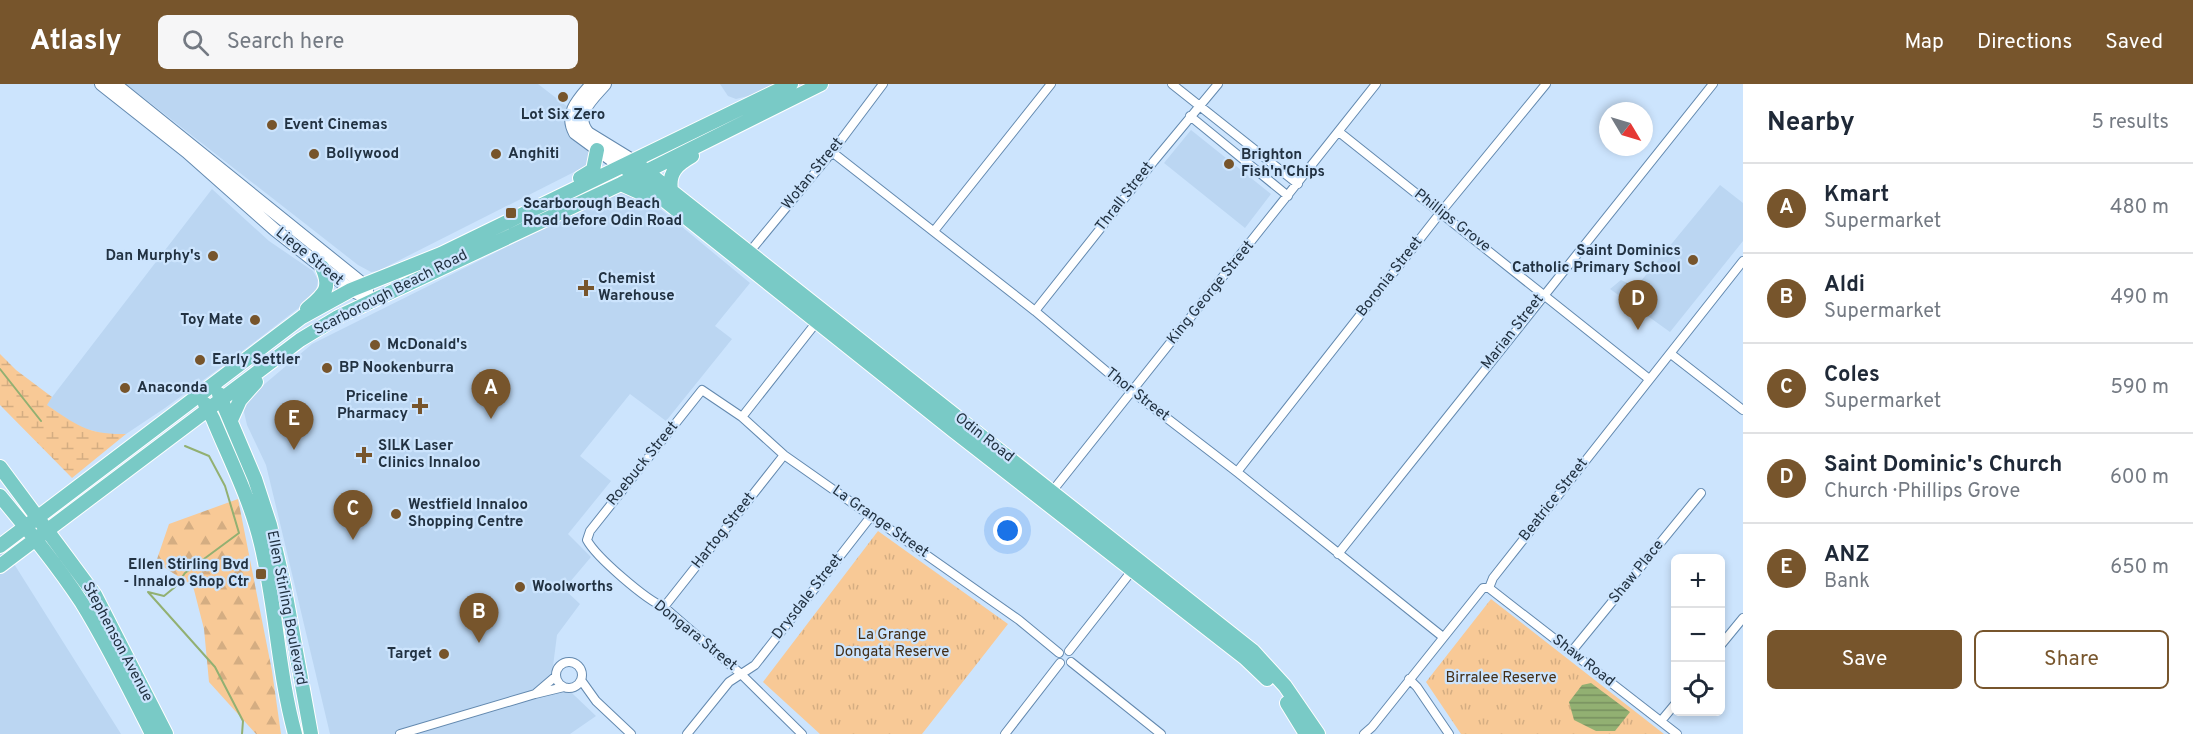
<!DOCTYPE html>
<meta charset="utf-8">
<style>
:root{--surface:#fff;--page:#f6f6f7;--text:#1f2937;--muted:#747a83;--line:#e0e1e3;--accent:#77552c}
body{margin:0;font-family:Overpass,sans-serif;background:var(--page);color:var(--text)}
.controls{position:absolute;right:18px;bottom:18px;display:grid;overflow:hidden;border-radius:9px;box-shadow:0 3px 9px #0003}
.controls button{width:54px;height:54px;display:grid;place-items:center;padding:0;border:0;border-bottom:2px solid var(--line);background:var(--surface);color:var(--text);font:30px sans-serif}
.compass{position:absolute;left:1599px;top:18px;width:54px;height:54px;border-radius:50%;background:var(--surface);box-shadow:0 3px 9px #0003;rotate:128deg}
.you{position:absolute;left:1008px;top:447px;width:21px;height:21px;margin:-15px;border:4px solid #fff;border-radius:50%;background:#1a73e8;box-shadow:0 0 0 9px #1a73e833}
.badge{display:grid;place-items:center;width:39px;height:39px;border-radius:50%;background:var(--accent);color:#fff;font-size:20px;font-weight:700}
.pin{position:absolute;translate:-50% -50px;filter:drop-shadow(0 2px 3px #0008)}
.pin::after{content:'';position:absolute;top:32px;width:21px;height:18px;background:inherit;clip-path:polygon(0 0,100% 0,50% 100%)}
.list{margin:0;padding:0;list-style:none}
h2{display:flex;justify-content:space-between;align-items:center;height:78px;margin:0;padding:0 24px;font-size:26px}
h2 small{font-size:20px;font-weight:400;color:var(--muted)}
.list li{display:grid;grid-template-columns:39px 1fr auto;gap:18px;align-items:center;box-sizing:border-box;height:90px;padding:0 24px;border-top:2px solid var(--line)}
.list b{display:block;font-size:22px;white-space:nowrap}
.list p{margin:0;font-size:20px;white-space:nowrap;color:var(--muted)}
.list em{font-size:20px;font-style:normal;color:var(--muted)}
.actions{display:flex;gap:12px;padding:18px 24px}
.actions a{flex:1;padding:14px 0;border:2px solid var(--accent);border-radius:9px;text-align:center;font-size:21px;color:var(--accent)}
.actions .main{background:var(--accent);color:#fff}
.icon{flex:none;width:33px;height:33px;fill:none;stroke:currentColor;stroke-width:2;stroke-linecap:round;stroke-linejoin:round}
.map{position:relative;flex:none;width:1743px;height:650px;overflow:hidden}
header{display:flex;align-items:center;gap:36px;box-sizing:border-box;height:84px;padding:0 30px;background:var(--accent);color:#fff}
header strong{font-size:28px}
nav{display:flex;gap:33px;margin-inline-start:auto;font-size:21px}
.search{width:420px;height:54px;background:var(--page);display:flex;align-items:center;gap:15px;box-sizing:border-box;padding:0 21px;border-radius:9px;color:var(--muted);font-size:22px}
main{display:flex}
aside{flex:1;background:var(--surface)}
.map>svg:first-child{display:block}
.built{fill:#bbd6f2}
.forest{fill:url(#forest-firs)}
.wetland{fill:url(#wetland-marsh)}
.park{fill:url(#park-tufts)}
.water{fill:url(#water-rules)}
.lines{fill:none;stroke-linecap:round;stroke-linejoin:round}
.stream{stroke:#92b072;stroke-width:2}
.minor-casing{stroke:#6389af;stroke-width:10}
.secondary-casing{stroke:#6389af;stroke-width:14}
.primary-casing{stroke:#fff;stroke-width:16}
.minor{stroke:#fff;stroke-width:8}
.secondary{stroke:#fff;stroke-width:12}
.primary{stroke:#79cac6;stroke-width:14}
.poi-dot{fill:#77552c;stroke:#cce4fd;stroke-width:2}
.labels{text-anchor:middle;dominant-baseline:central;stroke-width:4.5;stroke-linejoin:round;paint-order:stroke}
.poi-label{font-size:15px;font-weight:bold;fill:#223242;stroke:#cce4fd;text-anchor:start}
.street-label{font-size:15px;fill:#223242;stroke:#cce4fd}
.park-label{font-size:15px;fill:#422d15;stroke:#cce4fd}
</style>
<header>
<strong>Atlasly</strong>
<div class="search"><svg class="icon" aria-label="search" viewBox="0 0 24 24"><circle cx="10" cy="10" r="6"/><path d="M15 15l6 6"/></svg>Search here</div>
<nav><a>Map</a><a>Directions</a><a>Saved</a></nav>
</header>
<main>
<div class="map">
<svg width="1743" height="650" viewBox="0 0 1743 650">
<defs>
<pattern id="forest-firs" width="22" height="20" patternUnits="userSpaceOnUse" patternTransform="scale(1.5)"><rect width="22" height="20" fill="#f8c996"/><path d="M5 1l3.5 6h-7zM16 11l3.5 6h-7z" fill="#d4ad82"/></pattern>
<pattern id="wetland-marsh" width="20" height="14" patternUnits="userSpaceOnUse" patternTransform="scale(1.5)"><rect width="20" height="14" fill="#f8c996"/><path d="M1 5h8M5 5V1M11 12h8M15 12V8" fill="none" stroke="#d4ad82"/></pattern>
<pattern id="park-tufts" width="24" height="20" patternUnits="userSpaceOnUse" patternTransform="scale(1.5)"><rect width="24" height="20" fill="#f8c996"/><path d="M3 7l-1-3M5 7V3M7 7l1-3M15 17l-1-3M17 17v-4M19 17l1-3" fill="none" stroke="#d4ad82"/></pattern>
<pattern id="water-rules" width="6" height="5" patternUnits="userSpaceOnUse" patternTransform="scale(1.5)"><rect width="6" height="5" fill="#92b072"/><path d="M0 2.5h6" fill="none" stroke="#77905f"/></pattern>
</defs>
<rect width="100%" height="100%" fill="#cce4fd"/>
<path class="built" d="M126,0H538L582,34L592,68V77L586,82L378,187L371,188L358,181Z
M720,0H777L756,10L736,15L728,12Z
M1191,46L1271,110L1245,144L1164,79Z
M1720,101L1743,119V157L1670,248L1610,205L1621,196L1636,203Z
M625,104L647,114L750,199L715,242L732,255L666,337L630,310L580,372L611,397L568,450L591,473L564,505L580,520L557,551L552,590L596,632L570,650H330L279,435L266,381L247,341L244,328V321L247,315L312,260Z
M212,105L269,157L313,187L318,196L316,207L309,216L232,275L165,324L126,350H105L79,343L46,321Z
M0,457L16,483L121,650H0Z"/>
<path class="forest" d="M238,415L272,587L281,650H256L209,598L204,545L193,502L156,478L169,440Z"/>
<path class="wetland" d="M0,270L16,286L52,313L47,321C76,341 89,351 126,350L72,394L0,321Z"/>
<path class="park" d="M878,447L1008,540L922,650H820L763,598Z
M1491,515L1664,650H1461L1426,598Z"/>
<path class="water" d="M1591,599L1630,628L1615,647H1596L1574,636L1569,618L1582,601Z"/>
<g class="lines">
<path class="stream" d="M0,285L41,337
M185,362L209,372L225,402L239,449L185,489L175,503L164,512L148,508L215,583L243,637L242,650"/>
<g class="minor-casing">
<path id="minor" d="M1172,0L1298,100
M1190,32L1288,112
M1339,48L1649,295
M832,68L1035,227L1112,292L1237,388L1443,553
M934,147L1051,0
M747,171L832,68L883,0
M1035,227L1154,77L1218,0
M1671,270L1743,326
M742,333L819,235
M1237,388L1441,128L1546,0
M1050,410L1376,0
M1338,470L1713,0
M1489,504L1493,494L1743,177
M1489,504L1677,650
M664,523L784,371
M1720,562L1743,534
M1069,567L1134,484
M1572,567L1701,409
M1071,578L1161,650
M556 591a13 13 0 1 1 26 0a13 13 0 1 1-26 0Z
M1409,595L1417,603L1449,650
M581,596L596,617L631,650
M535,610L564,603
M1661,637L1676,619
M400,650L535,610L556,592
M687,650L729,598L755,581L872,431
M802,650L742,591L664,523C646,516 596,473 587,456L590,447L702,306L742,333L784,371L1019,536L1059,569
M1005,650L1060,579
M1364,650L1372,643L1483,504H1489"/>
</g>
<g class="secondary-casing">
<path id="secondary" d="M101,0L187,68L275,146L351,206L372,216
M115,0L364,201L367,207
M592,0C579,15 564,29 575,49L620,82
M605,0C593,14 572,31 588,49L632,76"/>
</g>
<g class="primary-casing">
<path id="primary" d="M641,83L1253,567L1285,602L1318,650
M629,88L954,347L1245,574L1267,595
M580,94L593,86L597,66
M621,100L639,108L654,118
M671,106C668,88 678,80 692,72
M307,225C324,210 332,205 322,183
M219,310L255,395L270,441L284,501L311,650
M205,320L213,335C230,376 251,417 261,460C276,522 278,588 295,650
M231,336L240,316L256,298
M0,383L95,511L166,650
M0,412C29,447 57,481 82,519C108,561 130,606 152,650
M0,462L302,233L351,206L441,170L791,0
M0,482L300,256L338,233L621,100L821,0
M1287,619L1306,650"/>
</g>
<use href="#minor" class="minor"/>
<use href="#secondary" class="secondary"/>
<use href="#primary" class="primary"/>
</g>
<g class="poi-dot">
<circle cx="563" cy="13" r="6"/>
<circle cx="272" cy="41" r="6"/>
<circle cx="314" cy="70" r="6"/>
<circle cx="496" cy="70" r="6"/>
<circle cx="1229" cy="80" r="6"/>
<rect x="505" y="123" width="12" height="12" rx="3"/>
<circle cx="213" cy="172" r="6"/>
<circle cx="1693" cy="176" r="6"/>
<path d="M583 195h6v6h6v6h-6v6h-6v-6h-6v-6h6z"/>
<circle cx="255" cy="236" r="6"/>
<circle cx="375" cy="261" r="6"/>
<circle cx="200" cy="276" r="6"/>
<circle cx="327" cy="284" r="6"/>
<circle cx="125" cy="304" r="6"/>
<path d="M417 313h6v6h6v6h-6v6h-6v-6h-6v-6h6z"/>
<path d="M361 362h6v6h6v6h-6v6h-6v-6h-6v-6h6z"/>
<circle cx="396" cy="430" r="6"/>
<rect x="255" y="484" width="12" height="12" rx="3"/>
<circle cx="520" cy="503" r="6"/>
<circle cx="444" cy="570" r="6"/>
</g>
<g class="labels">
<g class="poi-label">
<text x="563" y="31" text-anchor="middle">Lot Six Zero</text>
<text x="284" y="41">Event Cinemas</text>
<text x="326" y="70">Bollywood</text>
<text x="508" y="70">Anghiti</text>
<text x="1241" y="71">Brighton<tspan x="1241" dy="17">Fish'n'Chips</tspan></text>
<text x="523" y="120">Scarborough Beach<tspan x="523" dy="17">Road before Odin Road</tspan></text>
<text x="1681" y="167" text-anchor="end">Saint Dominics<tspan x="1681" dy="17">Catholic Primary School</tspan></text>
<text x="201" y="172" text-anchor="end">Dan Murphy's</text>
<text x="598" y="195">Chemist<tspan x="598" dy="17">Warehouse</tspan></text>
<text x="243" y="236" text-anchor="end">Toy Mate</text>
<text x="387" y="261">McDonald's</text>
<text x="212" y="276">Early Settler</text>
<text x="339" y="284">BP Nookenburra</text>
<text x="137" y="304">Anaconda</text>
<text x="408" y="313" text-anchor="end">Priceline<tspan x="408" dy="17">Pharmacy</tspan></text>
<text x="378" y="362">SILK Laser<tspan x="378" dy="17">Clinics Innaloo</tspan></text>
<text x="408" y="421">Westfield Innaloo<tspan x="408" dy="17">Shopping Centre</tspan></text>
<text x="249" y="481" text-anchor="end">Ellen Stirling Bvd<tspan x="249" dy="17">- Innaloo Shop Ctr</tspan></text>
<text x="532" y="503">Woolworths</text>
<text x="432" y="570" text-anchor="end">Target</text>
</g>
<g class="street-label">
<text transform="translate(813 90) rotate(-51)">Wotan Street</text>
<text transform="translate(1125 113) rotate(-52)">Thrall Street</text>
<text transform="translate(1452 137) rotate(38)">Phillips Grove</text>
<text transform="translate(309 173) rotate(39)">Liege Street</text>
<text transform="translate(1390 193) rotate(-52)">Boronia Street</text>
<text transform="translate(391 209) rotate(-27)">Scarborough Beach Road</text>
<text transform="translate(1211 209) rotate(-51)">King George Street</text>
<text transform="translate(1513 248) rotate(-52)">Marian Street</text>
<text transform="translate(1137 311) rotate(38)">Thor Street</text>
<text transform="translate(984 354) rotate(38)">Odin Road</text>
<text transform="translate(643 380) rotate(-51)">Roebuck Street</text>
<text transform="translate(1554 416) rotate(-52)">Beatrice Street</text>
<text transform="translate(880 438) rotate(35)">La Grange Street</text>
<text transform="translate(724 447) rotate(-52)">Hartog Street</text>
<text transform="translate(1637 488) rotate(-51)">Shaw Place</text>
<text transform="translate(808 513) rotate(-52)">Drysdale Street</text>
<text transform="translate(286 524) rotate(79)">Ellen Stirling Boulevard</text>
<text transform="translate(695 552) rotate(39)">Dongara Street</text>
<text transform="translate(117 558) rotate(62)">Stephenson Avenue</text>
<text transform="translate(1583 577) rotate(38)">Shaw Road</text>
</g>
<g class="park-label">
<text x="892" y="551">La Grange<tspan x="892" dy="17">Dongata Reserve</tspan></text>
<text x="1501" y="594">Birralee Reserve</text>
</g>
</g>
</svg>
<div class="controls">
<button>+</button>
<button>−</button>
<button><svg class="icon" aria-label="locate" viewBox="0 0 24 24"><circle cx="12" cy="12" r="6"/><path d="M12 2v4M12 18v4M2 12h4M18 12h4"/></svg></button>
</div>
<svg class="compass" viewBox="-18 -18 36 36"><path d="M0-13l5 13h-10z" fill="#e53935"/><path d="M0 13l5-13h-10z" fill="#747a83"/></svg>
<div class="you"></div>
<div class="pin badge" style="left:491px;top:335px">A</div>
<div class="pin badge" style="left:479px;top:559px">B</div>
<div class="pin badge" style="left:353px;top:456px">C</div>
<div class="pin badge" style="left:1638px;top:246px">D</div>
<div class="pin badge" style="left:294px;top:366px">E</div>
</div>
<aside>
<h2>Nearby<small>5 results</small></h2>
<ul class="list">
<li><span class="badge">A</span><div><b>Kmart</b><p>Supermarket</p></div><em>480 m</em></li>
<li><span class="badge">B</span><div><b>Aldi</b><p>Supermarket</p></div><em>490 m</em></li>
<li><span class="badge">C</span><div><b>Coles</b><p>Supermarket</p></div><em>590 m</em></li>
<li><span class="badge">D</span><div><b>Saint Dominic's Church</b><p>Church · Phillips Grove</p></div><em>600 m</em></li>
<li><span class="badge">E</span><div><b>ANZ</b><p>Bank</p></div><em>650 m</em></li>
</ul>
<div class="actions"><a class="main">Save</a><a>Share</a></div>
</aside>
</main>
